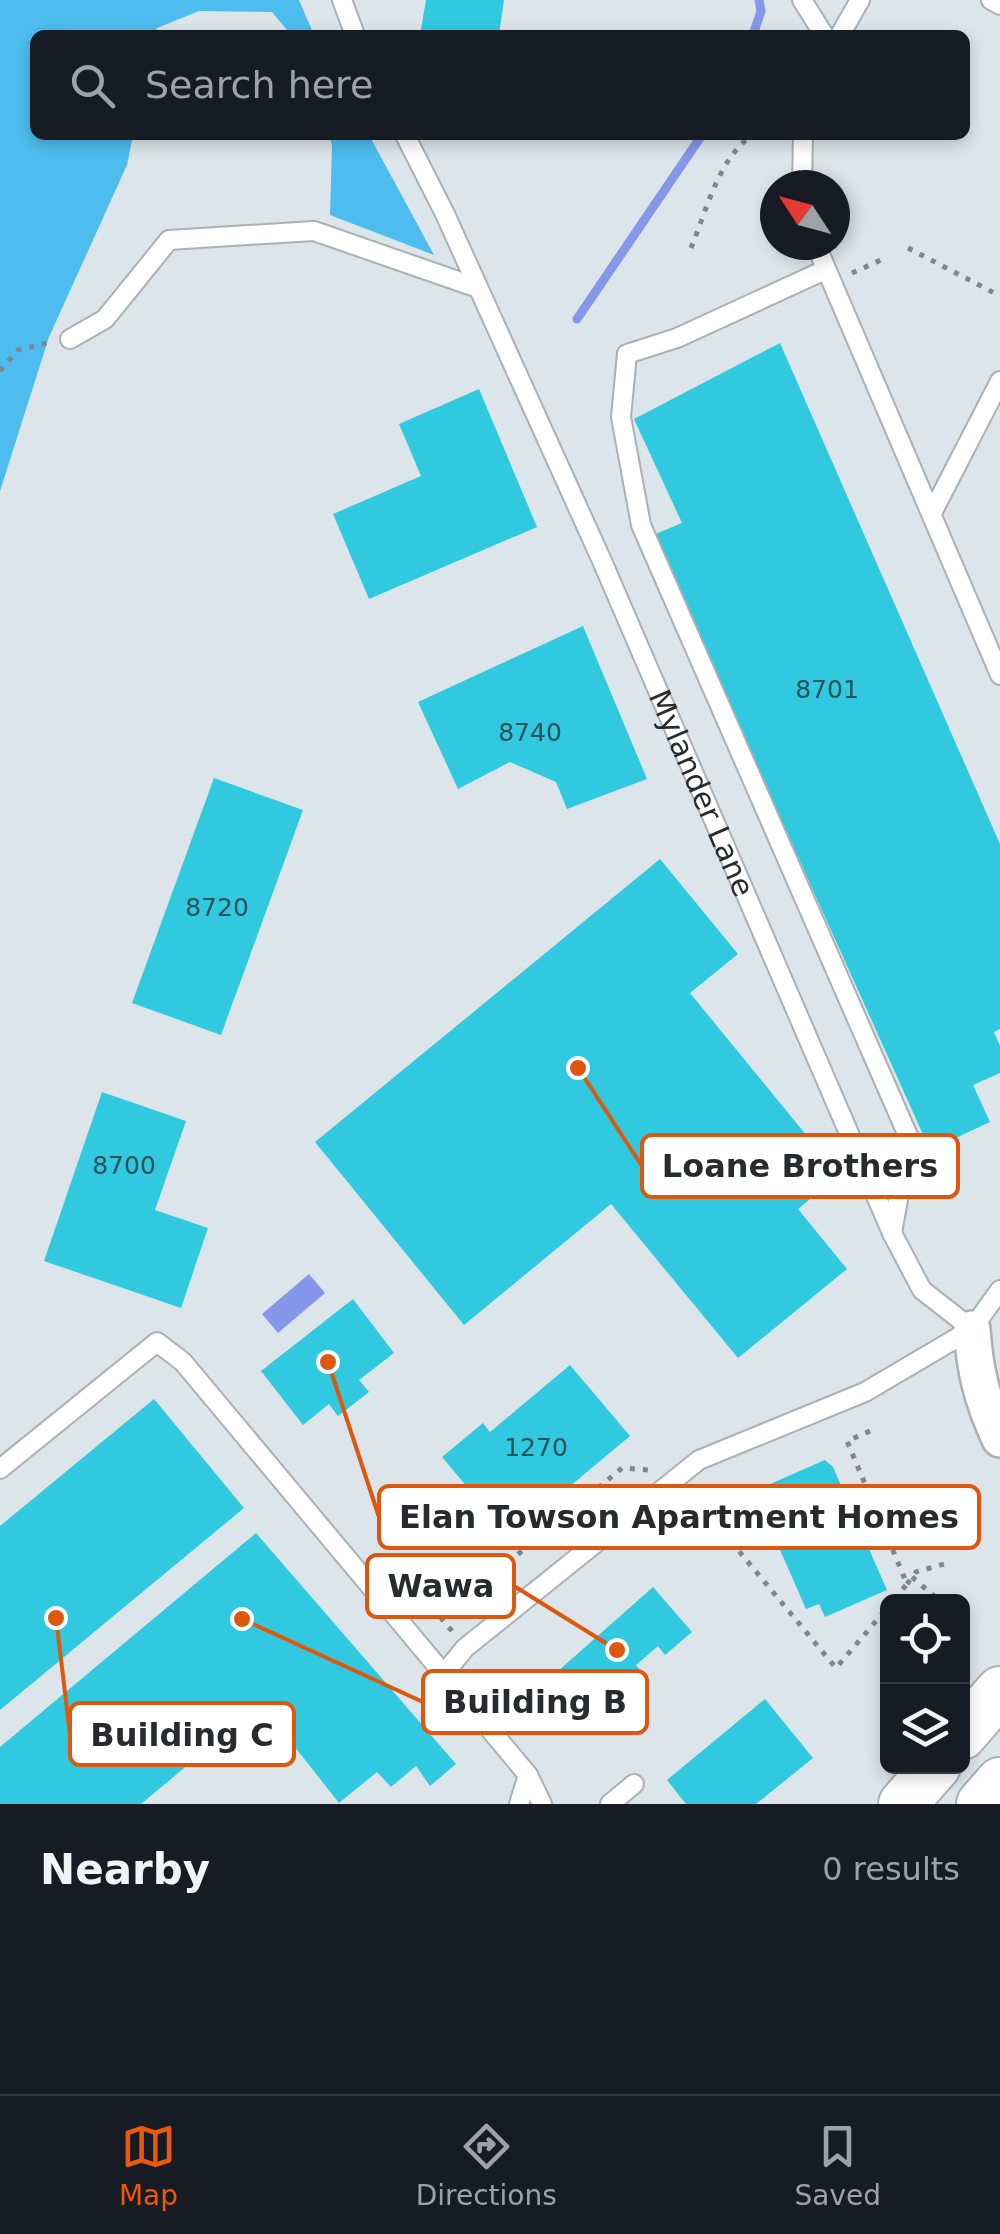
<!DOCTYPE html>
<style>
body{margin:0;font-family:"DejaVu Sans",sans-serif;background:#242831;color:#f1f3f6}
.controls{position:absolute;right:30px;bottom:30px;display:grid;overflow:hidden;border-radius:15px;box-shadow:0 5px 15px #0003}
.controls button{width:90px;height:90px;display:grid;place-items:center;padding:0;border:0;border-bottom:2px solid #363941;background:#171b24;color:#f1f3f6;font:50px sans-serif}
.compass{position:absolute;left:760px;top:170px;width:90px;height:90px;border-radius:50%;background:#171b24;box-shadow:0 5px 15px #0003;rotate:306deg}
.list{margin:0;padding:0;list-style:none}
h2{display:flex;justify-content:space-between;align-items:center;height:130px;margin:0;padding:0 40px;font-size:42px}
h2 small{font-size:32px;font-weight:400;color:#9ea1a6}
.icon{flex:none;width:55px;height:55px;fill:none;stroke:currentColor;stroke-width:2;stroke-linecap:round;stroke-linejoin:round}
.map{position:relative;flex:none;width:1000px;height:1804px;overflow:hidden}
.search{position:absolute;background:#171b24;box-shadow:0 5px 15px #0003;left:30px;right:30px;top:30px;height:110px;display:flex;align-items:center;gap:25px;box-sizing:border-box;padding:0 35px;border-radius:15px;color:#9ea1a6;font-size:38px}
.sheet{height:290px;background:#171b24}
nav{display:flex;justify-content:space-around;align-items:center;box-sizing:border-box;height:140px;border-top:2px solid #363941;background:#171b24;font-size:28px;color:#9ea1a6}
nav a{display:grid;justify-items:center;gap:5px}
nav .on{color:#ea580c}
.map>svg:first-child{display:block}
</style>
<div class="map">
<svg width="1000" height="1804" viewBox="0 0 1000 1804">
<rect width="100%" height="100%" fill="#dce5e9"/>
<g fill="#4dbdef">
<path d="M0,0H299L314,35H291L272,12L199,11L157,28L155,35H35V135H133L127,165L49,337L0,491Z"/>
<path d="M329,135H369L434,255L330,215L332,146Z"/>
</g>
<path fill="#8497e9" d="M309,1274L325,1293L278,1333L262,1314Z"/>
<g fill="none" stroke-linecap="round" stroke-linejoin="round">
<g stroke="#8497e9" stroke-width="9">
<path d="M753,35L761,11L759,0"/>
<path d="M577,319L702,135"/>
</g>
</g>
<g fill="#31c9df">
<path d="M426,0H504L499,35H420Z"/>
<path d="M780,343L1000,844V1029L994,1032L1000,1046V1073L973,1085L990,1122L930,1150L653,535L682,523L634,419Z"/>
<path d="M479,389L537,527L369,599L333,514L421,476L399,424Z"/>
<path d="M583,626L647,779L567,809L556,782L510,762L458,789L418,702Z"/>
<path d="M214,778L303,810L221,1035L132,1003Z"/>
<path d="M660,859L738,954L690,993L839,1175L798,1209L847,1269L738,1358L611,1204L464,1325L315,1142Z"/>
<path d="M102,1092L186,1121L155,1210L208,1228L181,1308L44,1261Z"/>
<path d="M353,1299L394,1353L359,1380L369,1392L338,1416L329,1404L303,1425L261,1371Z"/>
<path d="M570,1365L630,1436L509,1537L442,1457L483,1423L490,1432Z"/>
<path d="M154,1399L244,1508L0,1710V1526Z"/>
<path d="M825,1460L833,1467L887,1590L825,1617L819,1604L806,1609L754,1491Z"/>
<path d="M256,1533L456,1764L430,1786L416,1766L391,1787L377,1772L339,1803L261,1704L141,1804H0V1747Z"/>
<path d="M653,1587L692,1632L665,1655L658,1646L636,1665L648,1679L618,1706L612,1699L594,1715L557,1672Z"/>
<path d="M765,1699L813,1758L756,1804H686L667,1780Z"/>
</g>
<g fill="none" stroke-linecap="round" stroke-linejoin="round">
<defs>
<g id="service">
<path d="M342,0L355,35"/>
<path d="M802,0L824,35"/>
<path d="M991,0L1000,5"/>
<path d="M840,35L860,0"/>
<path id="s1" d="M405,135L445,214L602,561L892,1233L922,1290L972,1329"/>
<path d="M802,185L803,135"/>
<path d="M816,245L1000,675"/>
<path d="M825,270L677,338L627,354L621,417L641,525L909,1138L892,1233"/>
<path d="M70,339L105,319L169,240L314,231L478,288"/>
<path d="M932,513L1000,381"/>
<path d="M0,1469L157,1342L183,1362L528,1775L542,1804"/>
<path d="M444,1674L465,1648L699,1460L865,1392L972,1329L1000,1290"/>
<path d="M519,1804L528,1775"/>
<path d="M610,1804L634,1784"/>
</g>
<path id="minor" d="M972,1329C975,1372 982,1400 1000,1439"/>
<g id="secondary">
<path d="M962,1735L1000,1691"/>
<path d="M903,1804L936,1766"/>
<path d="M981,1804L1000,1782"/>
</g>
</defs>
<use href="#service" stroke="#a9b1b5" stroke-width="22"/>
<use href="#minor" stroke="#a9b1b5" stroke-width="40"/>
<use href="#secondary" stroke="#a9b1b5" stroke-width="52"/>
<g stroke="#808689" stroke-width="5" stroke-dasharray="5 8" stroke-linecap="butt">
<path d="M691,248C707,209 718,160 752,135"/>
<path d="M908,248L1000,296"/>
<path d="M852,273L881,260"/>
<path d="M0,371L18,350L47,343"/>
<path d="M870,1431L847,1441L907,1584L892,1602"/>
<path d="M685,1534L709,1515L836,1668L888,1607"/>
<path d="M912,1577L941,1602"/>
<path d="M907,1584L916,1572L944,1564"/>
<path d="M452,1631L441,1618L622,1468L649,1470"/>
</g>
<use href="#service" stroke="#fff" stroke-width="18"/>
<use href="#minor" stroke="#fff" stroke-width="35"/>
<use href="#secondary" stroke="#fff" stroke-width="48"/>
</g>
<g text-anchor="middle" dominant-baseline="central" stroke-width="8" stroke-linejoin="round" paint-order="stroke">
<g font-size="25" fill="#2a525a">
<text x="827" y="689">8701</text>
<text x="530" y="732">8740</text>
<text x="217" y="907">8720</text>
<text x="124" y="1165">8700</text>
<text x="536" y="1447">1270</text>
</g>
<g font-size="30" fill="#282b2d" stroke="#fff">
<text stroke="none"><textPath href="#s1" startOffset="722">Mylander Lane</textPath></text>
</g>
</g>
<path fill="none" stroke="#de570e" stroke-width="4" d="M578 1068L642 1166M328 1362L379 1517M617 1650L514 1586M242 1619L423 1702M56 1618L70 1734"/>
<g fill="#de570e" stroke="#fff" stroke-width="4">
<circle cx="578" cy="1068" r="10"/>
<circle cx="328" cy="1362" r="10"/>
<circle cx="617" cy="1650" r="10"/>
<circle cx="242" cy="1619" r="10"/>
<circle cx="56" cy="1618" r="10"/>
</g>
<g fill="#fff" stroke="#de570e" stroke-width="4">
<rect x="642" y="1135" width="316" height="62" rx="10"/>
<rect x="379" y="1486" width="600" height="62" rx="10"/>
<rect x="367" y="1555" width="147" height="62" rx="10"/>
<rect x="423" y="1671" width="224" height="62" rx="10"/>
<rect x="70" y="1703" width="224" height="62" rx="10"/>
</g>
<g font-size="32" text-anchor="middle" font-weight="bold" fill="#282b2d">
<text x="800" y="1177">Loane Brothers</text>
<text x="679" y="1528">Elan Towson Apartment Homes</text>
<text x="441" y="1597">Wawa</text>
<text x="535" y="1713">Building B</text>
<text x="182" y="1746">Building C</text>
</g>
</svg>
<div class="controls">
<button><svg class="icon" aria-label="locate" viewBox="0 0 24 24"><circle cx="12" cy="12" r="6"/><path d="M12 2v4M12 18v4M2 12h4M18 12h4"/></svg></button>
<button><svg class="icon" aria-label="layers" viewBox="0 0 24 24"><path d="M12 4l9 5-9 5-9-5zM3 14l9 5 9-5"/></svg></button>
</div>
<svg class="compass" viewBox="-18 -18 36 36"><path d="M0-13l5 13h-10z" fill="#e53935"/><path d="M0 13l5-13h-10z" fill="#9ea1a6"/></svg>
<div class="search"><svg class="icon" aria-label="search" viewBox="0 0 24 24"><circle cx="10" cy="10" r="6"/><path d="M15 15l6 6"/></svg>Search here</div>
</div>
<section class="sheet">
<h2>Nearby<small>0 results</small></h2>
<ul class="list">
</ul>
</section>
<nav>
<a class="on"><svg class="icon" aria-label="map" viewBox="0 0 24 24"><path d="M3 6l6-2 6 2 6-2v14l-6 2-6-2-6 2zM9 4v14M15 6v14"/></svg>Map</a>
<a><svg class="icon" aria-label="directions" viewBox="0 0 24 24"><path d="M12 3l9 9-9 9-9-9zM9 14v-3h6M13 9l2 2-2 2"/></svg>Directions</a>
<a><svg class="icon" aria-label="saved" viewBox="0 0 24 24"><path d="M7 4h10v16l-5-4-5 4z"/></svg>Saved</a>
</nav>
